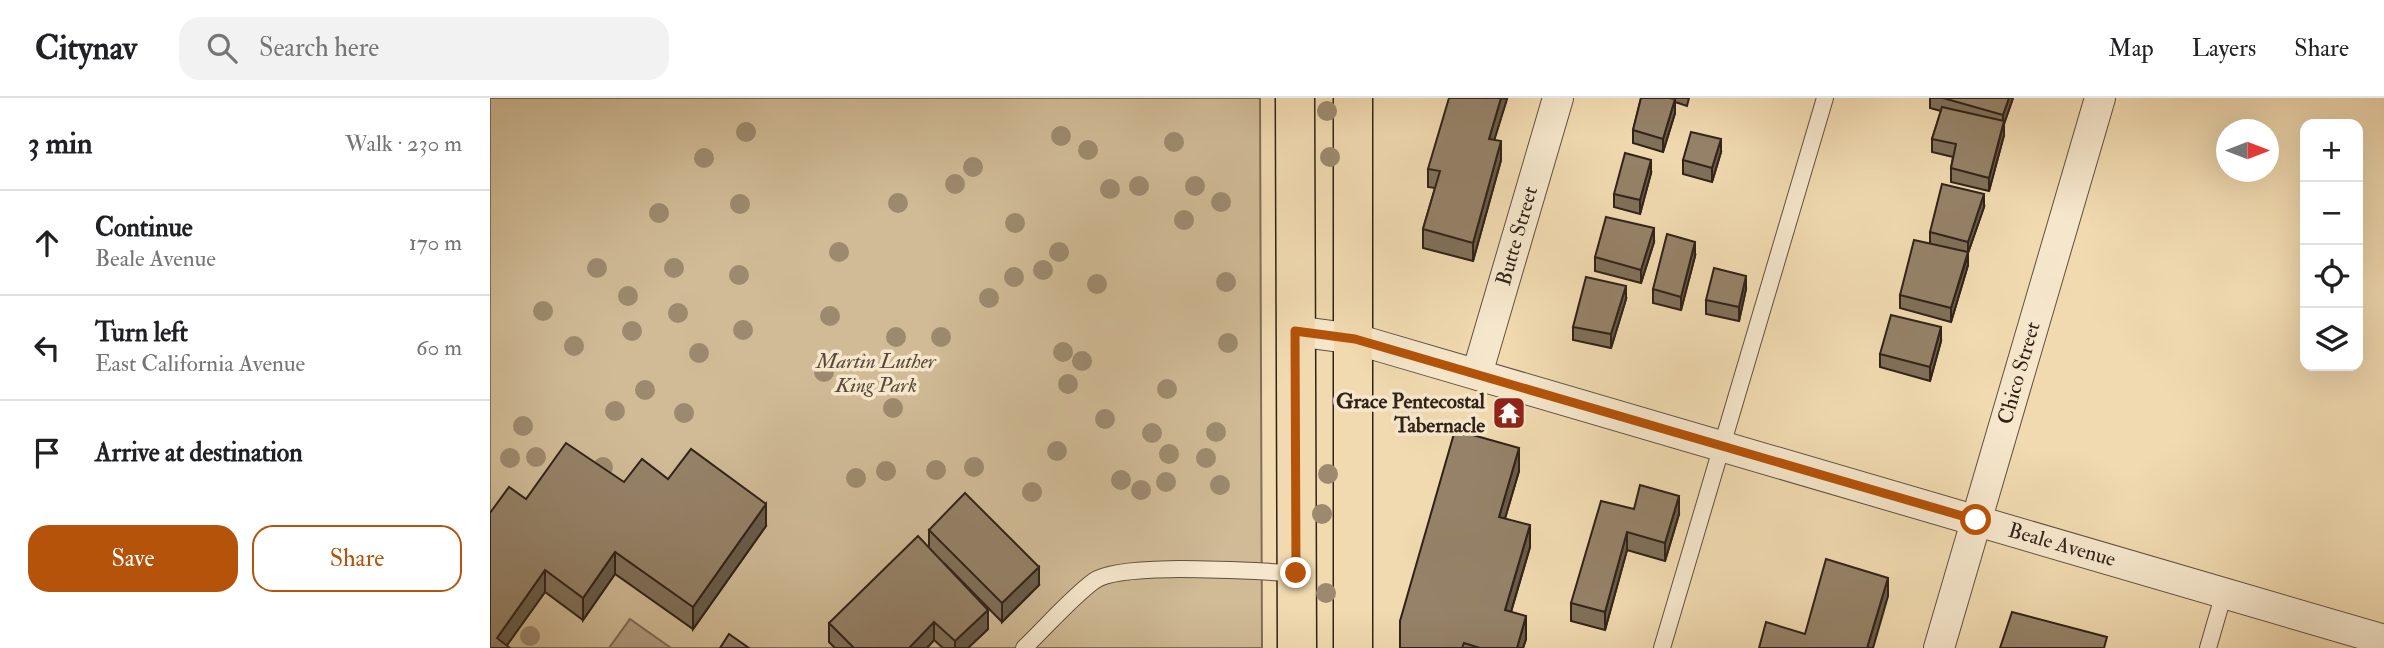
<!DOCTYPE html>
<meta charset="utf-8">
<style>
body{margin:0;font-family:"IM FELL Double Pica",serif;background:#f2f2f2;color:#202124}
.controls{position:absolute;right:21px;top:21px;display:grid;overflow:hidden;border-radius:14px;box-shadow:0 7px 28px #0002}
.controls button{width:63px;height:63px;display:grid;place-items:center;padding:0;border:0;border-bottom:2px solid #e0e0e0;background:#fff;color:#202124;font:35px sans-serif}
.compass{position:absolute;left:1726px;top:21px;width:63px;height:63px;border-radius:50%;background:#fff;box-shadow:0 7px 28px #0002;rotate:90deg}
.stop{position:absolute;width:21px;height:21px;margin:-16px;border:5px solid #b45309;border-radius:50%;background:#fff}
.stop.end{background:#b45309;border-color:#fff;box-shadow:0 2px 7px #0008}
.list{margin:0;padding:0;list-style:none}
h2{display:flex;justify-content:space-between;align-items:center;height:91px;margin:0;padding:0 28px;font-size:30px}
h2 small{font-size:23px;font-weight:400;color:#757577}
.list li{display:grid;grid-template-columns:46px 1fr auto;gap:21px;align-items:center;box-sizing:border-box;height:105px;padding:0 28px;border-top:2px solid #e0e0e0}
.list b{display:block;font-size:26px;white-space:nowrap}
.list p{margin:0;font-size:23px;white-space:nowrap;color:#757577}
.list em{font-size:23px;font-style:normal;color:#757577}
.actions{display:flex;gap:14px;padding:21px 28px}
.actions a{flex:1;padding:16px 0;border:2px solid #b45309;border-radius:21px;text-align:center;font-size:24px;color:#b45309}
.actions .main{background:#b45309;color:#fff}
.icon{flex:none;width:38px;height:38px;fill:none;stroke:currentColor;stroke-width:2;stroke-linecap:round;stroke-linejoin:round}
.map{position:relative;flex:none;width:1894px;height:550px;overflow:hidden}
header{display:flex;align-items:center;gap:42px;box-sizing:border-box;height:98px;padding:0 35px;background:#fff;border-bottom:2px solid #e0e0e0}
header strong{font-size:33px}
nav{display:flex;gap:38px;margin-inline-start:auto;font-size:24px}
.search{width:490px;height:63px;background:#f2f2f2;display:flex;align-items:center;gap:18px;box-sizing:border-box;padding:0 24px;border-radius:21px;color:#757577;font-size:26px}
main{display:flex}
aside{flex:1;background:#fff}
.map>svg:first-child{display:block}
</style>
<header>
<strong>Citynav</strong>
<div class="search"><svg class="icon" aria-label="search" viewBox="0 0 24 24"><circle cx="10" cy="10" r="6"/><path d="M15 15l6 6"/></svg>Search here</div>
<nav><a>Map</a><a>Layers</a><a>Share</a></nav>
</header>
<main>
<aside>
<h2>3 min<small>Walk · 230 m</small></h2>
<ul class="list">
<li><svg class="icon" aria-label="ahead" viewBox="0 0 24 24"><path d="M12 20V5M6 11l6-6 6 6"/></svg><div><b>Continue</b><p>Beale Avenue</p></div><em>170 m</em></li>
<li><svg class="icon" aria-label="left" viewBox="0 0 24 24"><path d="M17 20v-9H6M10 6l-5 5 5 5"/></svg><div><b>Turn left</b><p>East California Avenue</p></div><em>60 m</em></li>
<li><svg class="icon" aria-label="arrive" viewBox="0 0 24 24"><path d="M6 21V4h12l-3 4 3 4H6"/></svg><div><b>Arrive at destination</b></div></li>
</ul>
<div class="actions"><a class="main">Save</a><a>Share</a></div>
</aside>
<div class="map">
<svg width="1894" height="550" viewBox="0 0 1894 550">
<rect width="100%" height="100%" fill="#f1dab0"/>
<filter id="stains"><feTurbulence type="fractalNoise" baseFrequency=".00286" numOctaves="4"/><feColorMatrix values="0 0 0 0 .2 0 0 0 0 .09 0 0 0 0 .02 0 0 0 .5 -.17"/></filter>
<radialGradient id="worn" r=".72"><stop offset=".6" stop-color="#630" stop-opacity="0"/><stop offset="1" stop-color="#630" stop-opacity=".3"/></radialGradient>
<path fill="#d0bb96" stroke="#806e58" stroke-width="2" d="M0,0H770L772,550H0Z"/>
<path fill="#b09b7d" stroke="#7d6b55" stroke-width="2" d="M140,521L181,550H119Z"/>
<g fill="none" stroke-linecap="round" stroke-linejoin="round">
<defs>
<g id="lane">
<path d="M534,550C556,529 581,500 604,483C631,463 767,474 806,475"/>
<path d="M1172,550L1335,0"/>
<path d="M1718,550L1734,495"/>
</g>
<g id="street">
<path d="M805,233L865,241L1894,542"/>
<path d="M987,276L1068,0"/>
<path d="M1449,550L1610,0"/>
</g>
<g id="primary">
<path d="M805,0L807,550"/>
<path d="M863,0V550"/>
</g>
</defs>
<use href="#lane" stroke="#61503f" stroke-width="18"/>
<use href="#street" stroke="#61503f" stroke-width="32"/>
<use href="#primary" stroke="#312219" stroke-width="41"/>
<use href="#lane" stroke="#f6e7cc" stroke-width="16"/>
<use href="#street" stroke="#f6e7cc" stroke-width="30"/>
<use href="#primary" stroke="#f1dab0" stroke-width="38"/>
</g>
<g fill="#9d8a6e">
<circle cx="837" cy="13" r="10"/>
<circle cx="256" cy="34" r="10"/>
<circle cx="571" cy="38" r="10"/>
<circle cx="684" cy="44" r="10"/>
<circle cx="598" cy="52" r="10"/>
<circle cx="840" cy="59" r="10"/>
<circle cx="214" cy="60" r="10"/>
<circle cx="483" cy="69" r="10"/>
<circle cx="465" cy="86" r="10"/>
<circle cx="649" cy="88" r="10"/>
<circle cx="705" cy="88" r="10"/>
<circle cx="620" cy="91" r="10"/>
<circle cx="731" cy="104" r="10"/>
<circle cx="408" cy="105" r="10"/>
<circle cx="250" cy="106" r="10"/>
<circle cx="169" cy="115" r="10"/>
<circle cx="694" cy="122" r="10"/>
<circle cx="525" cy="125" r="10"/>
<circle cx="349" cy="154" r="10"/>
<circle cx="569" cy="154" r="10"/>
<circle cx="107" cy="170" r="10"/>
<circle cx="184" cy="170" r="10"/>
<circle cx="553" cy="172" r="10"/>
<circle cx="249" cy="177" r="10"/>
<circle cx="524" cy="179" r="10"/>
<circle cx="736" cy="184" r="10"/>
<circle cx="607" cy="186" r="10"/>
<circle cx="138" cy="198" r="10"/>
<circle cx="499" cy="200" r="10"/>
<circle cx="53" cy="213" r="10"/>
<circle cx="188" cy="215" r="10"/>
<circle cx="340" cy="218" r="10"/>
<circle cx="253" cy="232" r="10"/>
<circle cx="142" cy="233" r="10"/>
<circle cx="406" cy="239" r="10"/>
<circle cx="451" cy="239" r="10"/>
<circle cx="738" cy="245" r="10"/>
<circle cx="84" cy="248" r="10"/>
<circle cx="573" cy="254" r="10"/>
<circle cx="209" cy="255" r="10"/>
<circle cx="592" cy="263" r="10"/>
<circle cx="334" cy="274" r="10"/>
<circle cx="578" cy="286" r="10"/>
<circle cx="677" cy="291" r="10"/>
<circle cx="155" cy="292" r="10"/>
<circle cx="403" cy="310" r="10"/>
<circle cx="125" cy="313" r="10"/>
<circle cx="194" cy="315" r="10"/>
<circle cx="615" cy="321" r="10"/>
<circle cx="33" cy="328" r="10"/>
<circle cx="726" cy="334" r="10"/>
<circle cx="662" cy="335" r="10"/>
<circle cx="567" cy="353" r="10"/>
<circle cx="679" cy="356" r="10"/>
<circle cx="46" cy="359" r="10"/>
<circle cx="20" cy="360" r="10"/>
<circle cx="716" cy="360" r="10"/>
<circle cx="113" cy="369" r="10"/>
<circle cx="484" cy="369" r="10"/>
<circle cx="446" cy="372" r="10"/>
<circle cx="396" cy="373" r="10"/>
<circle cx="838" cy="376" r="10"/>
<circle cx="366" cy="380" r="10"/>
<circle cx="631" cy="382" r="10"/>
<circle cx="676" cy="384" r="10"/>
<circle cx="730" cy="387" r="10"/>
<circle cx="651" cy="392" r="10"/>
<circle cx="542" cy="394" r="10"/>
<circle cx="832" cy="416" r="10"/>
<circle cx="836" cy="495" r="10"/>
<circle cx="40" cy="538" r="10"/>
</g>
<g fill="#807059" stroke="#312219" stroke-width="2">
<path d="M1017,0L1004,42L1011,62L983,163L933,150V131L945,90L938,89V71Z"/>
<path d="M1151,0H1199L1197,8L1185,4V15L1173,54L1143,45V32Z"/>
<path d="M1440,0H1523L1514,26V37L1499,93L1461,84V70L1463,59L1442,54V41L1451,13L1440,10Z"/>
<path d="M1231,54L1222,84L1193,76V62Z"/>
<path d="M1161,75L1150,116L1124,109V96Z"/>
<path d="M1494,109L1478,155V167L1461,224L1410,210V197L1440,146V134Z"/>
<path d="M1164,144L1151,185L1105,173V159Z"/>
<path d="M1205,158L1191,212L1163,205V191Z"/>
<path d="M1256,191L1249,223L1216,216V202Z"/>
<path d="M1136,201L1121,250L1083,242V229Z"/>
<path d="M1451,243L1440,283L1390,269V256Z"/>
<path d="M1029,373L1015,420L1040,449L1021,514L1036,541L1033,550H910Z"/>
<path d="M134,384L276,428L203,531L125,476L93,522L55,494L17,547L0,550L36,401Z"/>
<path d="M1144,411L1189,416L1175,463L1137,452L1115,532L1081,523V505Z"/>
<path d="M439,432L549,487L512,524L454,465L498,531L478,550H453L444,542L437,550H345L339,544V525L439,449Z"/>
</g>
<g fill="#685b49" stroke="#312219" stroke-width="2">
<path d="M1011,0L1017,1L999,59V41Z"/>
<path d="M1519,0H1523L1514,26V37L1499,93V80L1513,28V17Z"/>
<path d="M1185,1V15L1173,54V41Z"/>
<path d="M1231,41V54L1222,84V70Z"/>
<path d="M1011,43V62L983,163V145Z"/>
<path d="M1161,62V75L1150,116V102Z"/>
<path d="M1494,96V109L1478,155V167L1461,224V210L1478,157V144Z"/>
<path d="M1164,130V144L1151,185V172Z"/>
<path d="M1205,144V158L1191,212V199Z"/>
<path d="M1256,178V191L1249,223V209Z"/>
<path d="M1136,188V201L1121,250V236Z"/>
<path d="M1451,229V243L1440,283V269Z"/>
<path d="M1029,350V373L1009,441V419Z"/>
<path d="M1189,398V416L1175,463V445Z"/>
<path d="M276,406V428L203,531V509Z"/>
<path d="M1040,427V449L1015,534V512Z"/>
<path d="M1137,434V452L1115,532V514Z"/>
<path d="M125,454V476L93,522V500Z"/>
<path d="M549,469V487L512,524V505Z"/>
<path d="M55,472V494L15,550L7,540Z"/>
<path d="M1398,480V498L1383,550H1377Z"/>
<path d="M498,512V531L478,550H465V543Z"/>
<path d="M1036,518V541L1033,550H1027Z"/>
<path d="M444,524V542L437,550H419Z"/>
</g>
<g fill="#958268" stroke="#312219" stroke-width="2">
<path d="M959,0H1011L999,41L1011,43L983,145L933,131L950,73L938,71Z"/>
<path d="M1151,0H1179L1185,1L1173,41L1143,32Z"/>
<path d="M1453,0H1519L1513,17Z"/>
<path d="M1452,9L1514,23L1499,80L1461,70L1466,46L1442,41Z"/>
<path d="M1201,34L1231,41L1222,70L1193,62Z"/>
<path d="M1135,55L1161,62L1150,102L1124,96Z"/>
<path d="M1452,86L1494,96L1478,144L1440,134Z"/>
<path d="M1116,119L1164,130L1151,172L1105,159Z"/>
<path d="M1177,136L1205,144L1191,199L1163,191Z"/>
<path d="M1424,142L1478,154L1461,210L1410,197Z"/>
<path d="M1224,170L1256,178L1249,209L1216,202Z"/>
<path d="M1096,179L1136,188L1121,236L1083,229Z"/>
<path d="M1401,217L1451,229L1440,269L1390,256Z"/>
<path d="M965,332L1029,350L1009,419L1040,427L1015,512L1036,518L1027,550H990L974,545L972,550H910V523Z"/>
<path d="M76,345L134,384L152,361L178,381L201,351L276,406L203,509L125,454L93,500L55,472L7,540L20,550H0V415L19,389L36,401Z"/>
<path d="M1150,387L1189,398L1175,445L1137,434L1115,514L1081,505L1111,403L1144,411Z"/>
<path d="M475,395L549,469L512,505L439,432Z"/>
<path d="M428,438L498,512L465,543L444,524L419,550H364L339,525Z"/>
<path d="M1336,461L1398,480L1377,550H1269L1276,524L1315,536Z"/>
<path d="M1522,514L1617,539L1614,550H1510Z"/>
<path d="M239,536L259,550H230Z"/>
</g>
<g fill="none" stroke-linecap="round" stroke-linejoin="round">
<path stroke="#b45309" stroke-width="9" d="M806,475L805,233L865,241L1486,422"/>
</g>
<defs>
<symbol id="temple-square" viewBox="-11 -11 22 22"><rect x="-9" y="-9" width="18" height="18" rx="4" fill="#8f2418" stroke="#f6e7cc"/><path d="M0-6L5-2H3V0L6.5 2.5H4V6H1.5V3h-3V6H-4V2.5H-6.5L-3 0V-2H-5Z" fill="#fff"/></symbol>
</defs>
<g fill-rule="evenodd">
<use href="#temple-square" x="1000" y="296" width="38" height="38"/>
</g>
<g text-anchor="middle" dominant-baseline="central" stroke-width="7" stroke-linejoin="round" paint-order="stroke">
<g font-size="21" fill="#312219" stroke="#f6e7cc">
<text transform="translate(1027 138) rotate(-74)">Butte Street</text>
<text transform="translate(1529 275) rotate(-74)">Chico Street</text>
<text transform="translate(1572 447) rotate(16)">Beale Avenue</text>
</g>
<g font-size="21" font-style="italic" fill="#594838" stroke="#f6e7cc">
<text x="386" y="263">Martin Luther<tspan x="386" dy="24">King Park</tspan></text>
</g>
<g font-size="21" font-weight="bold" fill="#312219" stroke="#f6e7cc" text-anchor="end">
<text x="995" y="303">Grace Pentecostal<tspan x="995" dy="24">Tabernacle</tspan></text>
</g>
</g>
<rect width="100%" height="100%" filter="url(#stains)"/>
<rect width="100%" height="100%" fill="url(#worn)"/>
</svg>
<div class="controls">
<button>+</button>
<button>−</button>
<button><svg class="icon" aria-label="locate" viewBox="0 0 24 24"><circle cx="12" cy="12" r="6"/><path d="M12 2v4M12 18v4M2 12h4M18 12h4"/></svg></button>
<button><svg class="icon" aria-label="layers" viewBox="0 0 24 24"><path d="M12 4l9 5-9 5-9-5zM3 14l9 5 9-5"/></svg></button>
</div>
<svg class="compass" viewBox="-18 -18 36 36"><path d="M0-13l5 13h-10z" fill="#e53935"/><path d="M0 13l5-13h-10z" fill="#757577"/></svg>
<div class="stop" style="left:1486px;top:422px"></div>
<div class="stop end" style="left:806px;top:475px"></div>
</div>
</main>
